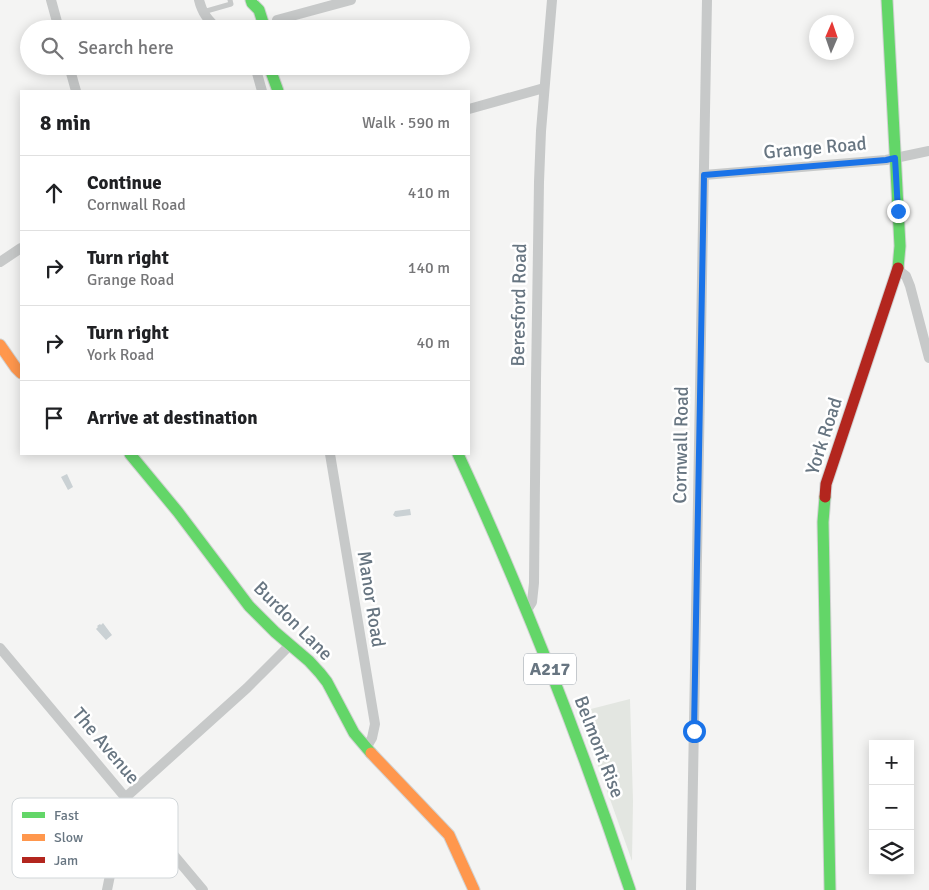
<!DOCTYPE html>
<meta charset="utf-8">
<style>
body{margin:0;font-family:Signika,sans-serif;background:#f6f6f6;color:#202124}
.controls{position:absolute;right:15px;bottom:15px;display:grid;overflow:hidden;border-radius:0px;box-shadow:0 2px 12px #0003}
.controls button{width:45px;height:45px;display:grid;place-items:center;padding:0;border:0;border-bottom:1px solid #e0e0e0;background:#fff;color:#202124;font:25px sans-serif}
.compass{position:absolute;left:809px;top:15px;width:45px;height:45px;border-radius:50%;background:#fff;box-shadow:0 2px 12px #0003;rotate:2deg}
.stop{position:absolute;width:15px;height:15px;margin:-11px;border:4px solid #1a73e8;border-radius:50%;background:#fff}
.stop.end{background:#1a73e8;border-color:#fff;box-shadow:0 1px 5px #0008}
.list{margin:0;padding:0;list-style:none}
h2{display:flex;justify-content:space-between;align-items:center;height:65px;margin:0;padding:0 20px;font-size:21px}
h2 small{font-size:16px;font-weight:400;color:#757577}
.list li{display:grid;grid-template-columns:32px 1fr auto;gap:15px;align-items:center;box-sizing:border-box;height:75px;padding:0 20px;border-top:1px solid #e0e0e0}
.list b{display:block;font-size:19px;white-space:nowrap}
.list p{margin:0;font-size:16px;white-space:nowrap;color:#757577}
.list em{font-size:16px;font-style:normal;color:#757577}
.icon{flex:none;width:28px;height:28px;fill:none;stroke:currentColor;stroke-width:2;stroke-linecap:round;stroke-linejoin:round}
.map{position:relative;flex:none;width:929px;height:890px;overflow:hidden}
.search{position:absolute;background:#fff;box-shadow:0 2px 12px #0003;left:20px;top:20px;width:450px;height:55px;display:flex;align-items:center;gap:12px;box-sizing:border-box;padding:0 18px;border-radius:28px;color:#757577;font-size:19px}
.panel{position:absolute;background:#fff;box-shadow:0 2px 12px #0003;left:20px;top:90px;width:450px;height:365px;border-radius:0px}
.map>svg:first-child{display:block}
</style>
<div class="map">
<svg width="929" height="890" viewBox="0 0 929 890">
<rect width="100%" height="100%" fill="#f4f4f3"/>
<path fill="#e3e6e1" d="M630,699L633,801L632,861L579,712Z"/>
<g fill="#cad1d4">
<path d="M67,474L73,487L68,490L61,477Z"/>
<path d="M410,509L411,515L396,517L393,515L395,511Z"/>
<path d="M103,623L112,635L106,640L96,629L98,627L97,626L100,624L101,625Z"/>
</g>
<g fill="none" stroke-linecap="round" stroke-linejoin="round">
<defs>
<g id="fast">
<path d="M251,0L252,3L259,10L265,29"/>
<path d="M887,0L900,246L898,268"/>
<path d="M269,66L278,91"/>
<path d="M130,454L178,512L249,606L275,632L309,661L320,673L327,682L354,733L371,753"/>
<path d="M458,454C524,597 580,740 630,890"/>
<path d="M825,497L823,522L830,890"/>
</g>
<g id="slow">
<path d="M0,345L16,368L21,373"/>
<path d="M371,753L449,835L474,890"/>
</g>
<path id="jam" d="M825,497L826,484L898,268"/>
</defs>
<use href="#fast" stroke="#d1d2d2" stroke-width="13"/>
<use href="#slow" stroke="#d1d2d2" stroke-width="13"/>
<use href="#jam" stroke="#d1d2d2" stroke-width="13"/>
<path stroke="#c7c9c9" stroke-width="5" d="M203,12L231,4L230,0"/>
<g stroke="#c7c9c9" stroke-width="10">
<path d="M51,0L59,29"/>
<path d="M199,0C202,13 208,20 218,29"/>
<path d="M277,20L351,0"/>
<path d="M69,66L76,91"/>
<path d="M255,66L262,91"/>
<path d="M469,109L544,88"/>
<path d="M704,175L886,160L929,151"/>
<path d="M0,262L21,248"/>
<path d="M898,270L906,276L910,286L929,358"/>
<path d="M330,454L375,724L372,738L366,748"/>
<path d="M527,610L532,602L534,583L536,380L539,182L541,131L552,0"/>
<path d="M0,648L203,890"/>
<path d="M107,890L126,797L247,688L290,645"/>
<path d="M691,890L707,0"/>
</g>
<use href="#fast" stroke="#63d668" stroke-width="11"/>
<use href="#slow" stroke="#ff974d" stroke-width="11"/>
<use href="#jam" stroke="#b3261e" stroke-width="11"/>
</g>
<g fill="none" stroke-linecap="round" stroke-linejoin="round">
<path stroke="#1a73e8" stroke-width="6" d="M694,731L704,175L886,160L895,158L898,211"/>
</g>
<g text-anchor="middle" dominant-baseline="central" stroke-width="5" stroke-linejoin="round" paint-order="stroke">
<rect fill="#fff" stroke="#959ea7" stroke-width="1" x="524" y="653.5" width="52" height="31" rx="4"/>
<g font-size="18" font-weight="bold" fill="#677581">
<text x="550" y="669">A217</text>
</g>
<g font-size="19" fill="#677581" stroke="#fff">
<text transform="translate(815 148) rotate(-5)">Grange Road</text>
<text transform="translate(519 305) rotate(-89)">Beresford Road</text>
<text transform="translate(824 436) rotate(-72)">York Road</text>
<text transform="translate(681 445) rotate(-89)">Cornwall Road</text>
<text transform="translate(371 599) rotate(81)">Manor Road</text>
<text transform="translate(293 621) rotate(45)">Burdon Lane</text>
<text transform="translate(106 746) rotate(50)">The Avenue</text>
<text transform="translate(599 747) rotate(69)">Belmont Rise</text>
</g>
</g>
<rect x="12" y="798" width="166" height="80" rx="8" fill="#fff" stroke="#d1d6d9" stroke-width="1"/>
<rect x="22" y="812" width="23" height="6" fill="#63d668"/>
<rect x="22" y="834" width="23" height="7" fill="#ff974d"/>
<rect x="22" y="857" width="23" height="6" fill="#b3261e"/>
<g font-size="14" fill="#677581">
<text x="54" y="820">Fast</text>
<text x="54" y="842">Slow</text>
<text x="54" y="865">Jam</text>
</g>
</svg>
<div class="controls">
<button>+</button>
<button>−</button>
<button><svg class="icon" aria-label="layers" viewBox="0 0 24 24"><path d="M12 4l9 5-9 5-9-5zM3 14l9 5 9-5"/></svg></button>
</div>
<svg class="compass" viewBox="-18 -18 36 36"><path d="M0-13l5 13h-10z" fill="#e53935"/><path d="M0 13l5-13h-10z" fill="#757577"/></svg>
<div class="stop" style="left:694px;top:731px"></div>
<div class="stop end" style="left:898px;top:211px"></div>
<div class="search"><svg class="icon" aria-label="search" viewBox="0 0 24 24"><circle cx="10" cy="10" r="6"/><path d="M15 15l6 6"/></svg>Search here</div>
<section class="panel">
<h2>8 min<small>Walk · 590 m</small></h2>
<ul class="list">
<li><svg class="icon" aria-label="ahead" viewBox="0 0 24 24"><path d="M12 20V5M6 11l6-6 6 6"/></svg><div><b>Continue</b><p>Cornwall Road</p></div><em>410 m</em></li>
<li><svg class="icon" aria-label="right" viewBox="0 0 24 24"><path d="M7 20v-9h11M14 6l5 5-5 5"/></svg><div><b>Turn right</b><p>Grange Road</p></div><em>140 m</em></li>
<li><svg class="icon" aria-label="right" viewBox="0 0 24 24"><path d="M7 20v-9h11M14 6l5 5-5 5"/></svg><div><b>Turn right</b><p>York Road</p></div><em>40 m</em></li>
<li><svg class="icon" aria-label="arrive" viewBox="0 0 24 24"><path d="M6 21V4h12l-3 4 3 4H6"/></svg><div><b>Arrive at destination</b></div></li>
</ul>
</section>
</div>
